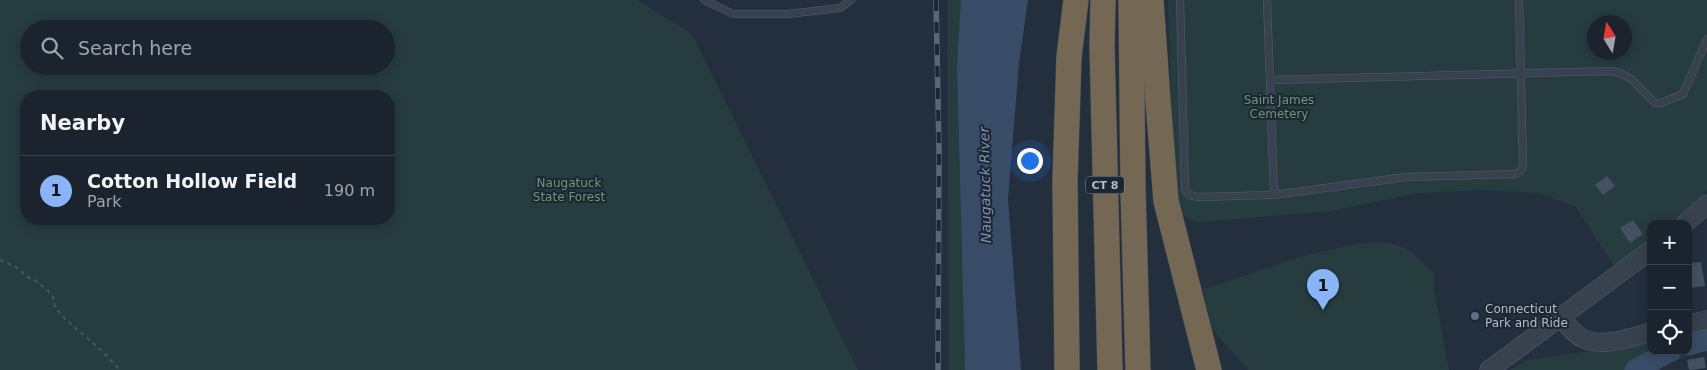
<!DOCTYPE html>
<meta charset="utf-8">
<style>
body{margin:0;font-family:"DejaVu Sans",sans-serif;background:#282f3a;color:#f1f3f6}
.controls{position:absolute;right:15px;bottom:15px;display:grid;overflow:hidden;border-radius:10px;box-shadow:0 2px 12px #0003}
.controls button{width:45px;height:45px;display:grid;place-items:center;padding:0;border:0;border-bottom:1px solid #39404a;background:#1b232e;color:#f1f3f6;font:25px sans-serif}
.compass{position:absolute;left:1587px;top:15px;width:45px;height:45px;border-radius:50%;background:#1b232e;box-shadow:0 2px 12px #0003;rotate:349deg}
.you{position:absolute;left:1029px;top:160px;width:18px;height:18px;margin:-12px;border:4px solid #fff;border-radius:50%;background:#1a73e8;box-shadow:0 0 0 8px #1a73e833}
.badge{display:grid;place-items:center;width:32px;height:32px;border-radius:50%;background:#8ab4f8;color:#111;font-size:16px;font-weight:700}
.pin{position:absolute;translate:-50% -41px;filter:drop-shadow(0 1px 2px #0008)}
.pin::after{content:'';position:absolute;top:26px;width:18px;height:15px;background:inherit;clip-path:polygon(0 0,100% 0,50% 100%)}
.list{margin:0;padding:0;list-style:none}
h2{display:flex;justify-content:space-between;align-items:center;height:65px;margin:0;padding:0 20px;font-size:21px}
h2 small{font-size:16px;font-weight:400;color:#a0a4aa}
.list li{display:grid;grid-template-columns:32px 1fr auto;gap:15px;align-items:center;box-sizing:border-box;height:70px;padding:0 20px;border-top:1px solid #39404a}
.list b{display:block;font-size:19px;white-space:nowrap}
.list p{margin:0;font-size:16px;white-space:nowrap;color:#a0a4aa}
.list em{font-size:16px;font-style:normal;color:#a0a4aa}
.icon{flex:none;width:28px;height:28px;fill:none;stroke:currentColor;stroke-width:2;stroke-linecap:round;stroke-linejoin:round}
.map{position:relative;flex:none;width:1707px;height:370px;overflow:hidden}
.search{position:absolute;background:#1b232e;box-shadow:0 2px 12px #0003;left:20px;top:20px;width:375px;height:55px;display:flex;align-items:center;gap:12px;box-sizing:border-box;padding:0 18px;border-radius:28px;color:#a0a4aa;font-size:19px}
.panel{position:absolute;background:#1b232e;box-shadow:0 2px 12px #0003;left:20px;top:90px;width:375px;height:135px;border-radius:20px}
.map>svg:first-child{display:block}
</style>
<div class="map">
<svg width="1707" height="370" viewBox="0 0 1707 370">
<rect width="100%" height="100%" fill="#242f3e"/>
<g fill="#263c3f" fill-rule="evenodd">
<path d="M0,0H637L692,34L858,370H0ZM29,29H386V66H29ZM26,96H389V219H26Z"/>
<path d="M947,0H962L957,67L965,370H949Z"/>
<path d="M1168,0H1707V190L1683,217L1674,224H1651V242L1616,269L1576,207L1538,193L1483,190L1419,193L1331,211L1198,222L1181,215L1174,180ZM1594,22H1624V52H1594Z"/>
<path d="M1381,242C1407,244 1417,257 1435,274L1434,290L1449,370H1248L1212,329L1203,289L1310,254L1358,244Z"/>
<path d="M1707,328V351L1663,365L1655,370H1510L1527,360L1633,345L1651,341V351H1688V332Z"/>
</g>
<path fill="#394c67" d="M961,0H1028L1019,63L1008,199L1021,370H965L957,67Z"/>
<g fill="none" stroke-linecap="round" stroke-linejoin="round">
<g stroke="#394c67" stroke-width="21">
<path d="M1688,345L1707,340"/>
<path d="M1635,370L1671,351"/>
</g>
</g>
<g fill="#455162">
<path d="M1607,176L1615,186L1603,195L1595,185Z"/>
<path d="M1633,220L1643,234L1630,243L1620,228Z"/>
<path d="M1701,262L1705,286L1689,288L1688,269L1692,268L1691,263Z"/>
<path d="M1704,357L1706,368L1689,370L1687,360Z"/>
</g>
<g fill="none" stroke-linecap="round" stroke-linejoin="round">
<defs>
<g id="service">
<path d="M704,0L733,14H787L840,8L851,0"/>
<path d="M1180,0L1185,189L1189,195L1198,197L1274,195L1406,177L1516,174L1522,169L1523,164L1519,0"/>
<path d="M1267,0L1274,195"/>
<path d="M1271,80L1612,71L1620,73L1631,79L1655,103H1661L1683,94L1707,39"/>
</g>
<g id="tertiary">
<path d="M1685,224L1707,204"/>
<path d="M1560,317C1567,324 1574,335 1584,339C1603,348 1631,337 1651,332"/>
<path d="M1688,324L1707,320"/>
<path d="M1489,370L1651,250"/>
</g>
<g id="motorway">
<path d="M1103,0L1102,46L1110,370"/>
<path d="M1131,0L1133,189L1138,370"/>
<path d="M1151,0L1158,101L1166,201L1209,370"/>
<path d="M1067,370L1065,180L1069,57L1076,0"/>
</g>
</defs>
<use href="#service" stroke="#565f6c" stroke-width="8"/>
<use href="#tertiary" stroke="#565f6c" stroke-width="19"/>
<use href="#motorway" stroke="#434c59" stroke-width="26"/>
<path stroke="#44595c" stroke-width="2" stroke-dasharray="4 4" stroke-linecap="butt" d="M0,260L16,267L26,276L36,281L48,291L53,297L55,307L65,319L101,350L120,370"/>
<use href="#service" stroke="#38414e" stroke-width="7"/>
<use href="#tertiary" stroke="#38414e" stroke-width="18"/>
<use href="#motorway" stroke="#746855" stroke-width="25"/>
<defs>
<path id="rail" d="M936,0L939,151L938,370"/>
</defs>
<use href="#rail" stroke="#5a6575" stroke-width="5.5"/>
<use href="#rail" stroke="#1d2633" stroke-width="4" stroke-dasharray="11" stroke-linecap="butt"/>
</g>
<circle fill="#5c6f8a" stroke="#1d2633" stroke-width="2" cx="1475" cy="316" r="5"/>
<g text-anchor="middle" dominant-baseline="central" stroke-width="4" stroke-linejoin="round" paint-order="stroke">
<rect fill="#1d2633" stroke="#878f9c" stroke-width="1" x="1086" y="176.5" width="38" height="17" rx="4"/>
<g font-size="11" font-weight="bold" fill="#b4bcc9">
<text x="1105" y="185">CT 8</text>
</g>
<g font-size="12" fill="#6b9a76" stroke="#1d2633">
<text x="1279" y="100">Saint James<tspan x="1279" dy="14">Cemetery</tspan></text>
<text x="569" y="183">Naugatuck<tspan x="569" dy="14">State Forest</tspan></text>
</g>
<g font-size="12" fill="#b4bcc9" stroke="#1d2633" text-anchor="start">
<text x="1485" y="309">Connecticut<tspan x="1485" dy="14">Park and Ride</tspan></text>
</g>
<g font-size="14" font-style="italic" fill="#7c92b1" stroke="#1d2633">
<text transform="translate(985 185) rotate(-91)">Naugatuck River</text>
</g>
</g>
</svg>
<div class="controls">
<button>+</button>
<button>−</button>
<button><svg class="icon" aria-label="locate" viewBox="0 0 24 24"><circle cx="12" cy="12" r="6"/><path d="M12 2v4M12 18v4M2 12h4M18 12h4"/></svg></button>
</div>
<svg class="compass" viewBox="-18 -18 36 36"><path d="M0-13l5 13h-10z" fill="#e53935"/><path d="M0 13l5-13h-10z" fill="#a0a4aa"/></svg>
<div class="you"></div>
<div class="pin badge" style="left:1323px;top:310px">1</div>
<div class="search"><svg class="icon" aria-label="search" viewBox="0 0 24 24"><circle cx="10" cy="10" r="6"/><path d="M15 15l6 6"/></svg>Search here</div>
<section class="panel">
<h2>Nearby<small></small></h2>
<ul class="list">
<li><span class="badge">1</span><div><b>Cotton Hollow Field</b><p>Park</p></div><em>190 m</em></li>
</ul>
</section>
</div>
